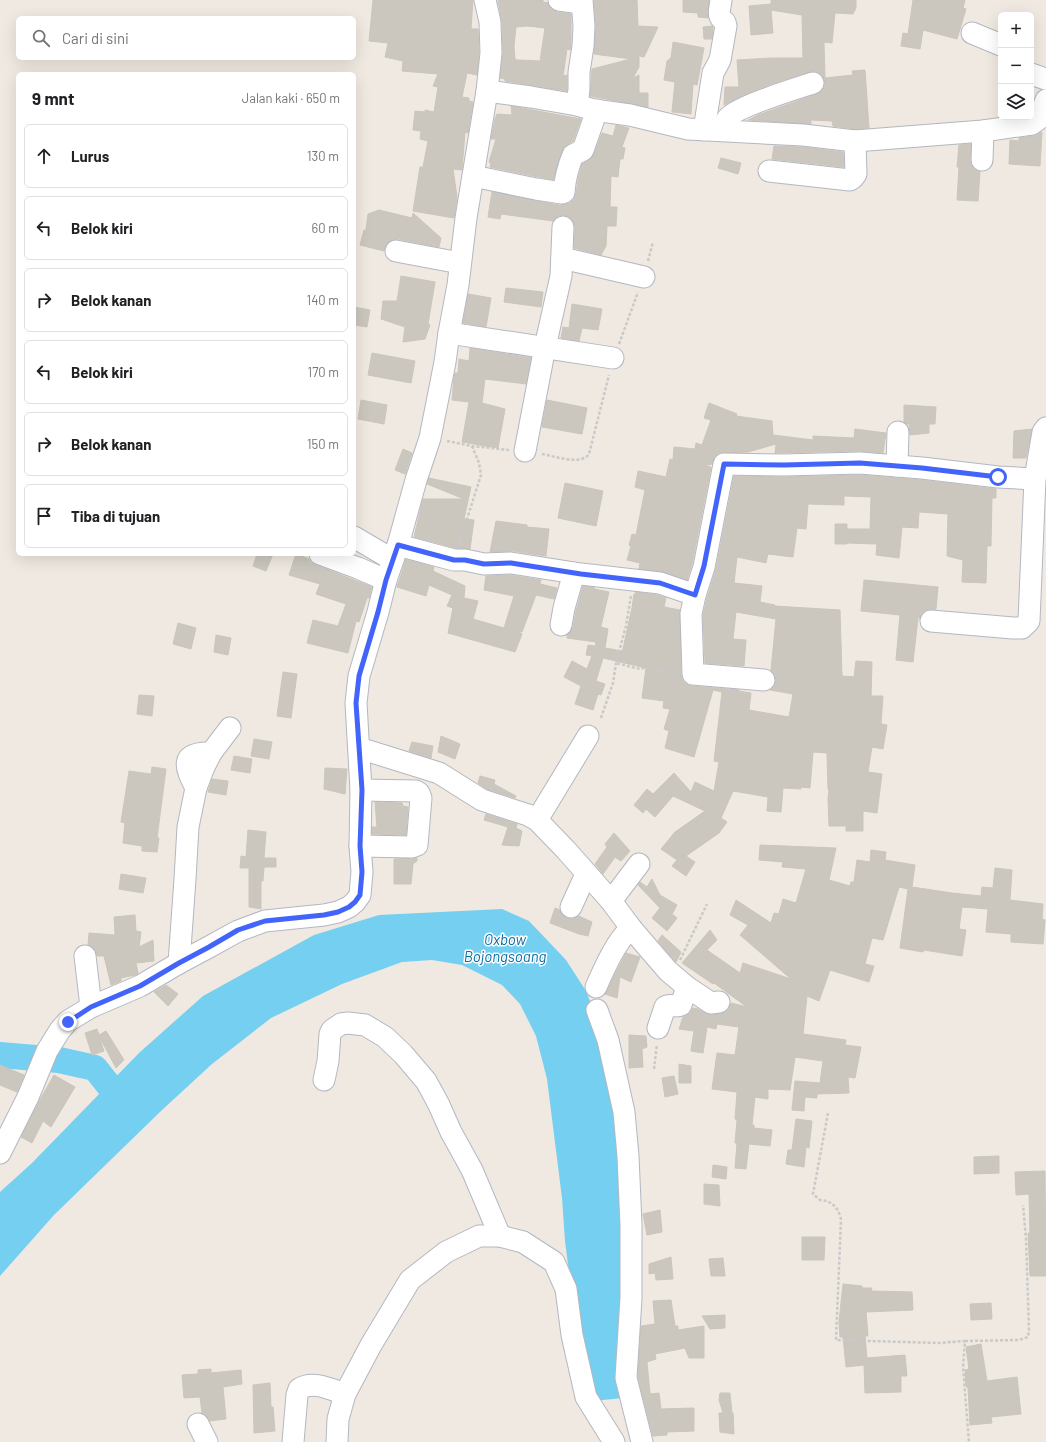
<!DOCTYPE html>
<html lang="id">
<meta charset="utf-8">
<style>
body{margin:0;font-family:Barlow,sans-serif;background:#f6f6f6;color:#202124}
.controls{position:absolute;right:12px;top:12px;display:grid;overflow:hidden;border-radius:6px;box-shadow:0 4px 16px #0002}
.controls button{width:36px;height:36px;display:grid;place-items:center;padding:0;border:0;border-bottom:1px solid #e0e0e0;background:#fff;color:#202124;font:20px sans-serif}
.stop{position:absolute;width:12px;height:12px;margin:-9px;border:3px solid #4264fb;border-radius:50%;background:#fff}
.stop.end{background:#4264fb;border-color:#fff;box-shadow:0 1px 4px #0008}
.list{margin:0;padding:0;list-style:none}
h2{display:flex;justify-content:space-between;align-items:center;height:52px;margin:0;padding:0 16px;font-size:17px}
h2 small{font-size:13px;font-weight:400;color:#757577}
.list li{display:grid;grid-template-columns:26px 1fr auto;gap:12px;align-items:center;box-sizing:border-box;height:64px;margin:0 8px 8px;padding:0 8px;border:1px solid #e0e0e0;border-radius:6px}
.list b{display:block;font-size:15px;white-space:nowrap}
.list em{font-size:13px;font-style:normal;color:#757577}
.icon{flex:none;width:22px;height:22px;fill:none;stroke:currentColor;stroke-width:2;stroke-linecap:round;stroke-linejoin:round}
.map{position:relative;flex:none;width:1046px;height:1442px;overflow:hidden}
.search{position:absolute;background:#fff;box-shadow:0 4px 16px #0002;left:16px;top:16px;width:340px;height:44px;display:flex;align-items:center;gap:10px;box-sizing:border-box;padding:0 14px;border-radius:6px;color:#757577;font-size:15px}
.panel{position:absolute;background:#fff;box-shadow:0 4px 16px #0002;left:16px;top:72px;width:340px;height:484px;border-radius:6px}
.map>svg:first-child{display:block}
</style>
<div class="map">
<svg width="1046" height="1442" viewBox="0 0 1046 1442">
<rect width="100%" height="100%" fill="#efe9e1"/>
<path fill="#75cff0" d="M502,909L529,921L566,960L586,991L599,1025L620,1114L623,1398L593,1401L575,1318L565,1241L562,1198L547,1079L536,1036L520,1004L502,985L462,965L432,960L402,962L342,984L271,1018L212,1064L161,1111L54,1215L0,1276V1192L32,1163L139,1053L203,996L314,935L379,915Z"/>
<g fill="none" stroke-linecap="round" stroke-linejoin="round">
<path stroke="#75cff0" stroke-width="26" d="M0,1055L59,1060L95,1068L125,1106"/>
</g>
<g fill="#cbc7bf" stroke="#cbc5ba" fill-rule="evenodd">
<path d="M373,0H473L471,29H478L479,53L477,75L467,73L462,97L469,98V101L473,102L468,133L465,132L462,170L453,169L457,197L454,218L413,211L420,167H423L428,141L420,139L421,131L413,130L415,111L425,112V110L434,112L438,87L433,86L438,74L402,71L403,61L385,57L388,43L369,41Z"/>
<path d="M498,0H543V2L548,3L552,10L557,12L571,14V45L570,50L567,49L563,76L567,75V91L505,81V79L500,78L503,53L502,22ZM527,26L545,28L540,61L517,60L515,59L514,46L516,27Z"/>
<path d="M594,0H637L638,26L658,27L644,57L639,56V67L633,78L639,75V93H648V107L590,96L592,69L631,59L594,54L596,27Z"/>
<path d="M683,0H709L708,18L698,17V13L683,12Z"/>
<path d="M771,0H856V8L853,14L835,13L832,43L824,42L825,78L853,75L852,71L865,70L869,128L855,129L833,126L832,121L811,120V124L748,120L758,115L817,94L822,91L825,86L824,79L821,74L815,71L809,72L763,87L724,105L725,87H739L737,60L771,58H803L802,15L771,10L773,33L751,35L749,6L771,4Z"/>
<path d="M913,0H965L963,8L966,9L957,39L923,30L920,49L901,46L903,33L908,34Z"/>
<path d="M712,26L713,28L712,39H704L703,27Z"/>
<path d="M673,42L704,48L697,85L693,84L691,114L672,112L675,82L664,80L667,61L671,58Z"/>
<path d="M511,106L581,119L573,141L567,145L562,151L553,180L490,167L491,163L489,162L496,139H491L495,119L497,114L512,115Z"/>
<path d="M616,125L629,128L622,147L625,148L623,159H620L618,177L611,176L610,207H617L616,226H607L606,246L601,255L574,248L575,227L573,221L569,217L564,215L558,216L553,221L501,214L500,219L488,217L492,192L560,205L570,203L574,199L576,193L578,180L582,164L589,160L594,154L602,133L613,136Z"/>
<path d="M1042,132L1040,166L1009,164L1010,140L1019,141V138L1034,136Z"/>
<path d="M971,144L970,160L971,165L975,170L980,171L978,201L957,200L959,167H957L959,145Z"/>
<path d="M774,146L802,147L843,152L844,167L772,159Z"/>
<path d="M721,158L741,163L738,174L718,168Z"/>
<path d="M379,210L412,218L413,213L441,238L439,247L398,239L392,240L387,243L384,251L360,245L364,230H366L368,214Z"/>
<path d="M401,276L435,282L428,324L430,325L425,339L403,342L405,327L381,319L383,301H397Z"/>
<path d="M506,288L543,292L541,307L504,302Z"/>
<path d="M468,294L491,298L486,327L463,323Z"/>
<path d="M572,304L602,309L598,330L582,328L579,341L561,338L563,327L569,328Z"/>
<path d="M354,307L370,310L367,327L354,325Z"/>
<path d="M470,348L531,358L526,384L485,379L482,403L505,409L498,448L462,442L469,402L452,400L454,378L455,373H458L459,359L469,361Z"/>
<path d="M372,353L415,361L411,383L368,375Z"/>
<path d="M361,400L387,405L384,424L358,419Z"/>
<path d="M547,400L587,408L582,434L542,427Z"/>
<path d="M709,403L737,414L736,416L772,421L773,435L813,440V436L854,438L855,429L886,433L883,453L860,451L775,453L776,444L748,452L719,453L714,457L712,464L704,466L711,467L692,564L687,580L664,572L639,569L640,563L627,560L631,546L629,545L632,534L636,535L645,490L635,487L638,471L666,477L670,459L673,460L674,447L695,449L696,443L702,445L711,420L704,418Z"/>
<path d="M904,405L936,407L935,424H929V433L910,435L909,424H906L904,422Z"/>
<path d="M1032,429L1026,458H1013L1014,431Z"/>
<path d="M403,449L412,453L405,474L395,470Z"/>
<path d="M860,475L921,480L996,489V498H992L991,546H987L986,583L962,582L963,560L947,556L948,514L919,512L918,528L902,527L899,558L876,555L877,544L847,543V544H835V524H847V529H870L871,497L844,496V505L808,504L806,529L797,528L793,557L768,554L766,563L737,557L734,583L762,586L760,602L775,605L774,606L840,610L842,676L854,677L856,661L872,662L871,696H883L881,724L887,725L883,749L872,747L868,772L882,774L877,813L863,811V831H846V826H829L828,799L829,789H828L827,753L813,752L810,788L801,787V789L783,788L781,812L767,811L768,797L733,791L721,818L727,822L719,833L686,856L695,862L686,876L672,866L677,860L661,849L675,832L705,811L673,796L655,817L646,809L643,813L634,805L647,789L653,794L674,773L691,792L695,782L714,791L719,762L714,761L722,692L713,690L694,757L665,748L669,731L664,729L670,709L663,708L664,701L642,698L646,668L603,658L596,681L605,684L601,695L598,694L593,710L575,704L581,686L564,677L572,661L587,669L592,656L586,655L588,645L595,646L596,642L567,638V635L570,632L573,627L576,611L583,586L595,588L594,589L609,592L600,630L601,627L608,629L605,648L622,651L623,649L632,608L634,594H635L636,592L657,595L666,598L664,607L680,610L681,674L682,680L686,684L692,686L739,690V691L751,693L749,710L789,717L793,694L770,690L774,687L776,681L775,675L771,670L776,619L736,612L733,639L746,640L744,666L705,663L703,615L707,598L716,569L734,476L784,477Z"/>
<path d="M429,478L471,487L464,519L474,520L470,549L456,548L414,537L423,499H464L427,484Z"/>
<path d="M565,483L603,491L596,526L558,518Z"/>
<path d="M496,521L527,525V527L549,529L546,556L513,551L490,552Z"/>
<path d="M257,554H273L266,571L253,566Z"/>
<path d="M296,554L309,559L310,562L316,565L372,587L369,598H367L359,622L356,621L348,653L307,643L313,620L338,626L346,604L316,594L320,584L289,575Z"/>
<path d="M406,559L434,567L433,571L465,586L464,598L478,601L473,619L504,628L514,596L484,590L486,576L510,575L541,580L540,584L557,588L554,599L536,595L522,632H518L522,634L515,652L448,633L453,608L447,606L452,595L429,585L426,596L397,587Z"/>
<path d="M864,580L938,587L936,609L926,610L921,614L920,618H918L913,662L896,660L900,615L861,611Z"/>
<path d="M178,623L196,628L191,649L173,644Z"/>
<path d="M216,635L231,638L228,655L214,652Z"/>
<path d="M283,672L297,674L291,718L277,716Z"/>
<path d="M139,695L154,696L152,716L137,714Z"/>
<path d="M441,736L460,744L455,759L438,752Z"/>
<path d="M254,739L272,742L269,759L251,756Z"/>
<path d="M412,742L433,746L431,758L409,751Z"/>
<path d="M234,756L252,759L250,773L231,770Z"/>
<path d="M152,767L166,769L157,838H159L157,852L142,851V846L123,843L125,823L121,822L129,771L151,774Z"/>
<path d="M325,768L347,769L345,794L324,789Z"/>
<path d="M480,776L495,780L494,784L516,796L515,798L487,789L478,783Z"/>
<path d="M212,779L228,781L226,795L208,792Z"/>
<path d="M375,802L402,803L403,806L408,807L406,835L372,834V827H377Z"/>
<path d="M486,814L517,824L516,828L522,831L519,846L502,845L508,827L484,820Z"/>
<path d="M248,830L266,832L264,858H276V867H264L263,881H261V909L249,907V868H240L241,856L246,857Z"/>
<path d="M614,833L630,851L621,861L615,857L603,874L595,864L607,847L605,844Z"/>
<path d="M760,845L836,848L829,880L850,886L851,882H854L857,860L870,862L871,850L886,852L885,860L915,865L912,887L952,893L981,896L982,887L993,888L995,868L1012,870L1010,900L1043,904L1042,919L1045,920L1043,944L1011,942V934L986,932L988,909L962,907L959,929L966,930L962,956L924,950L923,952L900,948L908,889L899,887L883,940L872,938L865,964L874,966L869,982L830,970L819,1001L807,996L803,1034L846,1040L845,1045L861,1047L855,1078L848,1077L849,1093L817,1094V1098L805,1097L804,1111L792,1110L795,1081L820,1083L823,1061L795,1057L790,1090L768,1089V1099L755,1097L752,1125H754V1128L772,1130L770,1146L749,1144L746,1169L735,1168L737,1143H735L737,1120L735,1119L737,1092L712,1089L717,1053L735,1055L739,1027L717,1024L716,1029L707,1027L703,1053L691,1051L694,1031L679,1029L683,1017L690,1013L693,1008L698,1009L705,1013L712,1015L726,1012L730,1007L731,1003L747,1007L714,983L713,984L682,963L710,930L717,940L707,950L740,973L743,963L791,979L740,935L748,925L730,915L736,900L771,923L774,913L779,914L783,899L796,903L806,869L782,867L783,862L759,860Z"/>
<path d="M417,858V861L413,864L411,884H394V859Z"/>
<path d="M121,874L146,878L143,893L119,889Z"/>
<path d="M652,879L660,895L677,905L672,914L677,918L667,931L652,918L660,908L638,885L640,882L647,887Z"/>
<path d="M555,908L560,910L562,914L566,918L573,919L579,916L592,922L588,936L579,934L550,923Z"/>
<path d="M135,915L136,931L141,932L139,947L153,940L154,961L136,963L138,973L135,975L121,978V981L111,985L104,956H97L94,949L88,945L89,933L115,935L114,917Z"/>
<path d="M662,935L681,952L676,962L658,941Z"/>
<path d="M626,953L640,957L631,982L620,977L617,998L605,994Z"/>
<path d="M166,985L178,994L168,1006L154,992Z"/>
<path d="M97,1029L99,1035L106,1031L124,1060L116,1068L99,1036L104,1051L92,1055L85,1033Z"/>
<path d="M629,1035L646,1036L647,1047L642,1049L643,1067L629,1068Z"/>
<path d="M679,1064L691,1066V1083H679Z"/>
<path d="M0,1065L24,1075L17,1092L0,1085Z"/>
<path d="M54,1075L75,1087L51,1127L43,1121L32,1143L21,1137L41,1098Z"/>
<path d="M674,1076L678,1094L665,1097L662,1078Z"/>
<path d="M796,1119L812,1121L809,1148L806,1147L804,1167L786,1164L788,1150H792Z"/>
<path d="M999,1156V1173L974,1174V1157Z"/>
<path d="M713,1165L727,1167L726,1179L712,1177Z"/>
<path d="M1045,1171L1046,1276H1030L1028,1233H1030L1029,1194L1016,1195L1015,1172Z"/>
<path d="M704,1184L719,1185L720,1206L704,1204Z"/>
<path d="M660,1210L662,1232L647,1235L643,1214Z"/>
<path d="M802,1237H825L824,1260H802Z"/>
<path d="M671,1257L673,1279L656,1280L655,1273L649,1274V1264Z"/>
<path d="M723,1258L725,1276H711L709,1259Z"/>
<path d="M843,1284L862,1286V1288H872L871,1291L912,1292L913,1310L866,1312L868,1336H865L867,1358L905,1355L907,1376H901V1392L865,1393L864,1365L846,1367L843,1337H840L839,1322Z"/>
<path d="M671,1300L675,1326H678V1330L704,1326V1358H689L685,1348L655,1354L656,1359L647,1362L650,1394L659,1393L661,1409L694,1408V1431L667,1432V1435L653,1436L638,1377L641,1326L655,1324L653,1301Z"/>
<path d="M991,1303L992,1319L971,1320L970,1304Z"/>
<path d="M725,1315V1328L710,1329L702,1316Z"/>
<path d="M981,1344L987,1381L1017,1377L1021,1414L991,1417L992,1423L970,1425L968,1387H966L965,1370L969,1369L966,1347Z"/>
<path d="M211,1369V1373L241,1370L242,1384L223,1387L226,1419L210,1421L205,1414L202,1413L200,1397L184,1398L182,1375L198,1374V1370Z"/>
<path d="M270,1383L271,1407H273L275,1431L254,1433L253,1385Z"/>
<path d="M720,1393H730L732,1413H733L734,1434L720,1432L719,1413H723L719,1400Z"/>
</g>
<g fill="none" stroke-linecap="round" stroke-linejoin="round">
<defs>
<g id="minor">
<path d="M559,0L581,3"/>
<path d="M972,33L1001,45"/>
<path d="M1031,74L1046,79"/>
<path d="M487,91L531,97L577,105L594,110L630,115L688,129L803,135L855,141L983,131L1032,124L1039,119L1046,100"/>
<path d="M577,105L579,89V72L583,46L584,26L582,0"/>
<path d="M704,130L713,73L720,60L726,26L725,22C716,16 720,10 721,0"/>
<path d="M723,130C724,127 725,122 727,119C735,107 798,88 813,83"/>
<path d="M982,160L983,131"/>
<path d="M769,171L850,180L853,178L856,174L855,141"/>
<path d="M473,176L536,189L562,193L564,192C565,178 568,167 573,155L583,150L597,110"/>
<path d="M396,251L460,263"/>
<path d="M562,258L644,277"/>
<path d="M449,333L613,358"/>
<path d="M525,451L545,347L561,276L563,227"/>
<path d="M897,466L898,432"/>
<path d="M354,537L393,560"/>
<path d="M398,545L454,560H465L484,564L511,563L581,574L660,583L695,595"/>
<path d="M320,554L358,568L386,580"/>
<path d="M931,621L1013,628H1022L1029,621L1035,479L1043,432L1046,428"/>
<path d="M561,625L564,608L574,573"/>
<path d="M764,680L693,674L691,614L695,595L704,567L724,464L784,465L860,463L922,468L998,477L1035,479"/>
<path d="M359,748L439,773L482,800L528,815L537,820L566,850L611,901L631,928L668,971L687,987L711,1003L719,1002"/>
<path d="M196,788C185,767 179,752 211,753"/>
<path d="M537,820L588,736"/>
<path d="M360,846L412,847L417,845L421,798L419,793L416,791L361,790"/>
<path d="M611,901L639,864"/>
<path d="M571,907L586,874"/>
<path d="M85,956L91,1007"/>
<path d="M179,963L185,879L188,827L196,788L204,767L211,753L230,728"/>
<path d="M596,987C604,969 616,941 631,928"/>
<path d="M597,1010L608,1040L624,1112L628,1156L631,1225V1298L626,1378L642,1442"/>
<path d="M658,1028L665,1007C670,1003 676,1008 681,1005L687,987"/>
<path d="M324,1080L328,1061L330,1034L332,1030L341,1024L348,1023L365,1025L385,1037L403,1054L426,1081L431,1090L439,1105L451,1132L472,1170L500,1236"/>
<path d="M0,1153L28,1097L47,1051L60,1030L68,1021L91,1007L140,986L179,963L209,947L238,931L265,921L324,915L338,912L349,907L355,902L360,895L362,872L360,846L361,790L356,703L359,676L378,612L386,580L398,545L416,480L430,438L445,362L449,333L458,285L466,218L487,91L491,53L490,22L485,0"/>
<path d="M198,1424L207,1442"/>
<path d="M293,1442L297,1395L299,1389C313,1380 330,1389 345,1394"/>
<path d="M337,1442L338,1419L345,1394L371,1345L410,1280L446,1252L479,1236H500L523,1242L554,1262L566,1289L572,1335L586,1397L614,1442"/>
</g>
</defs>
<use href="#minor" stroke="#b4b7c1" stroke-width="23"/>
<g stroke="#c9c9c9" stroke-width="2.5" stroke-dasharray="3 2" stroke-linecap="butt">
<path d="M648,261L653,242"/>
<path d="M619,344L638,292"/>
<path d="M447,441L472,446L509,450"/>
<path d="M542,454C554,456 581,466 589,454L609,375"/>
<path d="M459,544L481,475L479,463L472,446"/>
<path d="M631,596L626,626L616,663L640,669L644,668L677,672"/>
<path d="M601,718L613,683L616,663"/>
<path d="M680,960L707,904"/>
<path d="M654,1069L657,1044"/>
<path d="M828,1113L813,1194L820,1200C833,1201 838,1208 841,1219L836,1340L939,1343L965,1341L963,1367L969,1442"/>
<path d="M965,1341L1019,1340L1028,1337L1029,1330L1026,1239L1023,1205"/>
</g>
<use href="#minor" stroke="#fff" stroke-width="21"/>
</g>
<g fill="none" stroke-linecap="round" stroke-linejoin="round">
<path stroke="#4264fb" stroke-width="5" d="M68,1022L91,1007L140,986L179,963L209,947L238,930L265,921L324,915L338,912L349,907L355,902L360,895L362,872L360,846L362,790L356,703L359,676L378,612L386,580L398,545L454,560H465L484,564L511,563L581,574L660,583L695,595L704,566L724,464L784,465L860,463L922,468L998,477"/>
</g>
<g text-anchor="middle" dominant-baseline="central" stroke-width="3" stroke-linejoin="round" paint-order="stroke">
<g font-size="15" font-style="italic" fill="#0d6fa3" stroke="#fff">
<text x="505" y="939">Oxbow<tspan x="505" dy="17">Bojongsoang</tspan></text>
</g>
</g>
</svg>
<div class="controls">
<button>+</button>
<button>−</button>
<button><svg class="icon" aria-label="layers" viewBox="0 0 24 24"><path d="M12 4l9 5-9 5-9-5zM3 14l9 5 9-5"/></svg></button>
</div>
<div class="stop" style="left:998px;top:477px"></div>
<div class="stop end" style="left:68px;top:1022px"></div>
<div class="search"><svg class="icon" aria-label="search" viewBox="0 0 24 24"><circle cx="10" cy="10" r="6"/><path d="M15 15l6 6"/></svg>Cari di sini</div>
<section class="panel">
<h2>9 mnt<small>Jalan kaki · 650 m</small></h2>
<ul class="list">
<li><svg class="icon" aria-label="ahead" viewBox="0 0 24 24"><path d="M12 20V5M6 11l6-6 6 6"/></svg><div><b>Lurus</b></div><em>130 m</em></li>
<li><svg class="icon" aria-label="left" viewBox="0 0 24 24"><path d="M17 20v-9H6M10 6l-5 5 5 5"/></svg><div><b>Belok kiri</b></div><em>60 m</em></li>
<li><svg class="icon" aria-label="right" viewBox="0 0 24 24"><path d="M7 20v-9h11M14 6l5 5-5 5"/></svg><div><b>Belok kanan</b></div><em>140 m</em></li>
<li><svg class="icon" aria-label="left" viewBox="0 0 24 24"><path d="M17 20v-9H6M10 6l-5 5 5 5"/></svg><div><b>Belok kiri</b></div><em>170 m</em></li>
<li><svg class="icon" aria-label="right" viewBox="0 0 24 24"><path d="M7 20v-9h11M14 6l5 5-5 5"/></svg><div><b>Belok kanan</b></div><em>150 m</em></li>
<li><svg class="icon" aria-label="arrive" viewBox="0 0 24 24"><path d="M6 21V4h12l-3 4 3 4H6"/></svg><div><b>Tiba di tujuan</b></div></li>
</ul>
</section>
</div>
